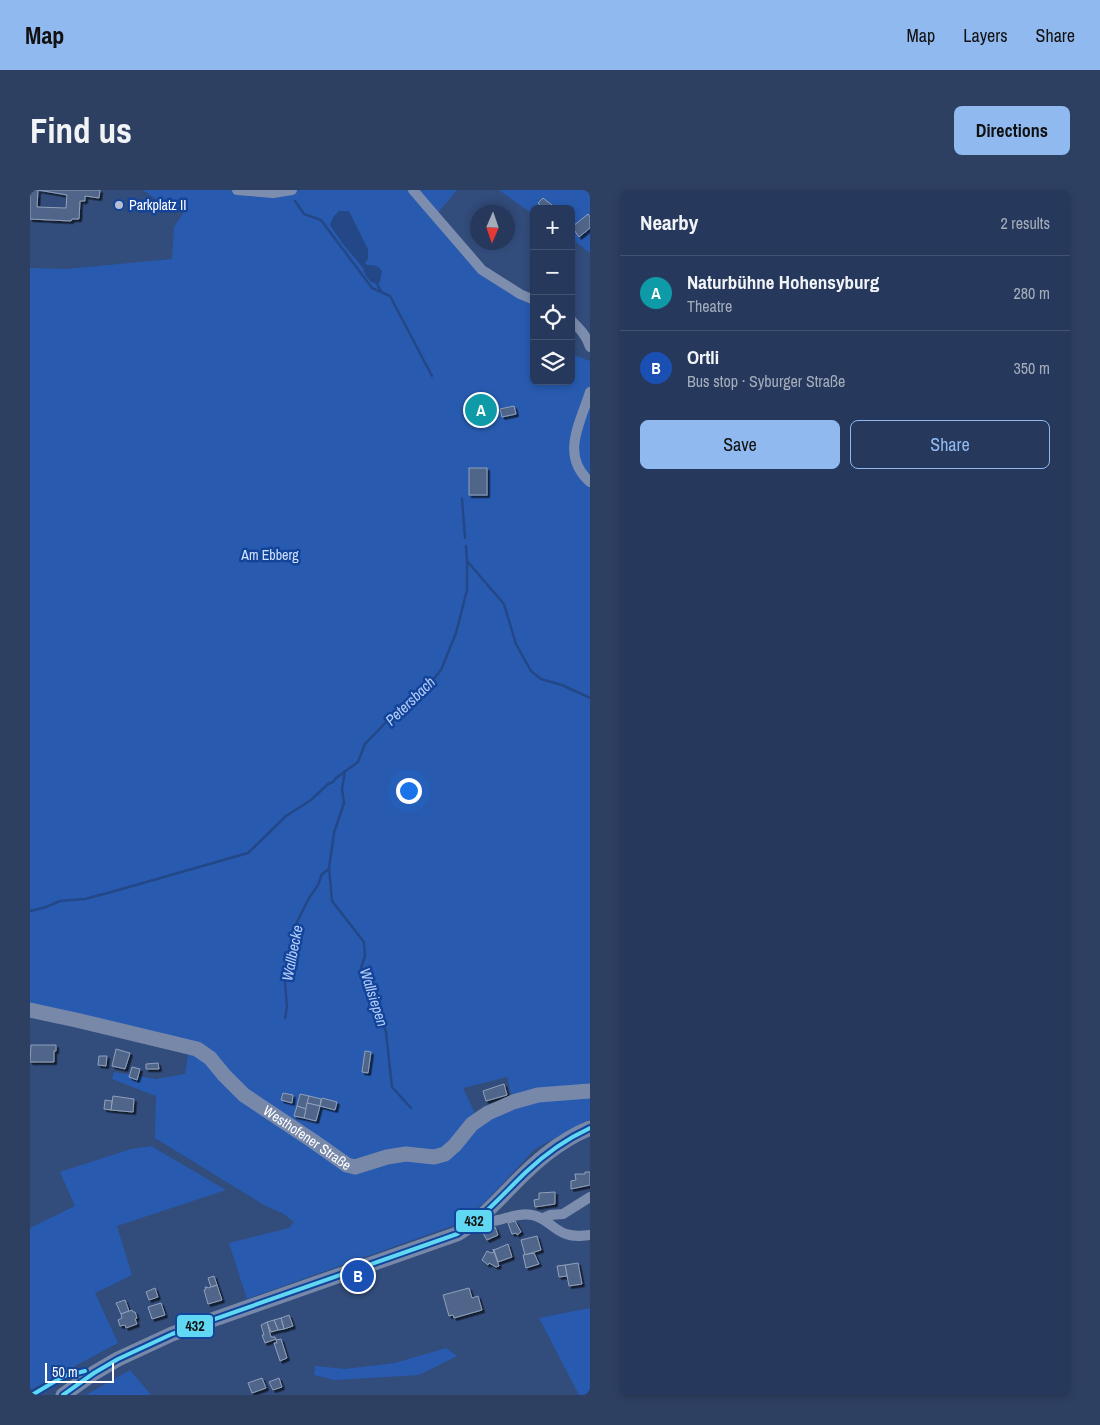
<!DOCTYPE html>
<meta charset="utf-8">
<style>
body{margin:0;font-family:"Archivo Narrow",sans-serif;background:#2e4062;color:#f1f3f6}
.controls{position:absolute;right:15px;top:15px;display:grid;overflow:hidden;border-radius:8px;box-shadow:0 2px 8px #0003}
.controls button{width:45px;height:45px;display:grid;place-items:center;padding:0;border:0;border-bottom:1px solid #425372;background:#26395c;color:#f1f3f6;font:25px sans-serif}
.compass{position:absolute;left:440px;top:15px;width:45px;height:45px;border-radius:50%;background:#26395c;box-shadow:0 2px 8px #0003;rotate:182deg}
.scale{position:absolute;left:15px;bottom:12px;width:69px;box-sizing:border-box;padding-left:5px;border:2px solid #fff;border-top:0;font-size:14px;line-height:18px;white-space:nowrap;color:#fff;-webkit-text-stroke:4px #13449a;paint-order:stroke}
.you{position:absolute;left:378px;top:600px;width:18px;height:18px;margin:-12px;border:4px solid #fff;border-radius:50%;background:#1a73e8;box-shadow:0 0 0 8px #1a73e833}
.badge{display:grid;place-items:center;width:32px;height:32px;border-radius:50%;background:#90b9f0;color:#fff;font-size:16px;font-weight:700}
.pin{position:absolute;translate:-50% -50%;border:2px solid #fff;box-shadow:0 1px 5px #0006}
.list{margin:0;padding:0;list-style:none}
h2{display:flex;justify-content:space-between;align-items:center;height:65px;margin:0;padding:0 20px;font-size:21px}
h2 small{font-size:16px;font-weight:400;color:#a4acbb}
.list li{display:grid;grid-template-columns:32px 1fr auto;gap:15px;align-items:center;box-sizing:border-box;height:75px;padding:0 20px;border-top:1px solid #425372}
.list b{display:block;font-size:19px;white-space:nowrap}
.list p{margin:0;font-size:16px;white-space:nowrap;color:#a4acbb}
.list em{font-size:16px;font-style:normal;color:#a4acbb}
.actions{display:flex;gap:10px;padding:15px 20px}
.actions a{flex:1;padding:11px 0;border:1px solid #90b9f0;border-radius:8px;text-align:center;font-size:18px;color:#90b9f0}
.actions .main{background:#90b9f0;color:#111}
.icon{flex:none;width:28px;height:28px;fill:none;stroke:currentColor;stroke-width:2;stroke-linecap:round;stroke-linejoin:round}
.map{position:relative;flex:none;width:560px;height:1205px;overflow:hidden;border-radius:8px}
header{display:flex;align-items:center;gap:30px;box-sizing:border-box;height:70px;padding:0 25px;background:#90b9f0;color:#111}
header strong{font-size:24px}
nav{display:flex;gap:28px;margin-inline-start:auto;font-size:18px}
.intro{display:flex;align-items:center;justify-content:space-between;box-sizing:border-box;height:120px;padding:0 30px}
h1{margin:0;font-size:35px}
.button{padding:12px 22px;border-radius:8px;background:#90b9f0;color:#111;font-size:18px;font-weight:700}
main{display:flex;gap:30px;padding:0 30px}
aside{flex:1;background:#26395c;border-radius:8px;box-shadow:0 2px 8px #0003}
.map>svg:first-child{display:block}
</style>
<header>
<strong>Map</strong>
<nav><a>Map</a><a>Layers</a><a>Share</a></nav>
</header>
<div class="intro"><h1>Find us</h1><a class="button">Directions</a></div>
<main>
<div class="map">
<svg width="560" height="1205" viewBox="0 0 560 1205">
<defs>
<filter id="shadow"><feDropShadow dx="2.5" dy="2.5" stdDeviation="0" flood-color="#0009"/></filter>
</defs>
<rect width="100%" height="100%" fill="#324c7b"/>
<g fill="#285bb0" fill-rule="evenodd">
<path d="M113,0H427L405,26L441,69L498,113L504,115V191H541V164L560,171V929L505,959L454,1013L425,1035L217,1109L199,1053L259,1038L264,1032L254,1024L234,1015L125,948L126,906L82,889L84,882L126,889L155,884L160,854L0,816V78L37,79L142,69L144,37L154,22L127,10ZM477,887L484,916L451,936L433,898Z"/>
<path d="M469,0H560V63L541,48V19H504V25Z"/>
<path d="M121,956L196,1000L87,1036L102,1085L65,1103L88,1153L0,1200V1038L45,1016L30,982L101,959Z"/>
<path d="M560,1118V1205H549L509,1128Z"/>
<path d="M416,1158L427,1166L389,1185L304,1190L284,1185L285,1176L315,1179L365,1173Z"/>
<path d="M100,1180L121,1205H56Z"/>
</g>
<path fill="#244887" d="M309,21H319L338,59V69L335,73L337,75C343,75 348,75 352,81L350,92L347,94L341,92L336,86L333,78L312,53L300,35L303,27Z"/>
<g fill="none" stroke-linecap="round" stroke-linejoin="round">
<g stroke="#244887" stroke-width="2.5">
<path d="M265,11L274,24L291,30L342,98L360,106L402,186"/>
<path d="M347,94L351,101"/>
<path d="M432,309L435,348"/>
<path d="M436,356L437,371L474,414L486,454L501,481L511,489L532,495L560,508"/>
<path d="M315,581L312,599L314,613L304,643L299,678L302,711L334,752L335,766L331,778L356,842L362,897L381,918"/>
<path d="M0,721L16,717L30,711L55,709L85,701L218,663L256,626L281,610L298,594L303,592L306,588L328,572L335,554L362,526L398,496L411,480L426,443L437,400V371"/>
<path d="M255,828L257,817L255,793L256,783L263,766L265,736L279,708L288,695L292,684L299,679"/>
</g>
</g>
<g fill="#4f658a" stroke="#91a0ba" fill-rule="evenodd" filter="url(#shadow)">
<path d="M0,0H70L69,8L55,6V11H50L49,29H42L41,31L0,29ZM8,0L37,5L36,18L7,17Z"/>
<path d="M513,8L526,18L525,19H515L508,13Z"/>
<path d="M558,24L560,27V38L549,47L542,37Z"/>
<path d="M484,216L486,224L472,227L470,219Z"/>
<rect x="439" y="278" width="18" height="27"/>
<path d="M1,855H26V861H24V872H0Z"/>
<path d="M86,859L100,863L95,879L82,876Z"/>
<path d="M335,861L341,862L338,883L332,882Z"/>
<path d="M69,866H77L76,876L68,875Z"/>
<path d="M128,873L129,879H116V874Z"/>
<path d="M102,877L110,879L107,890L99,887Z"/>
<path d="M474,894L477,905L456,911L453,901Z"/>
<path d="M253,903L263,905L262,913L251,910Z"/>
<path d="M270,904L279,906L276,919L267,916Z"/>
<path d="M83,906L104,909L103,922L81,920Z"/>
<path d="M279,906L291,909L290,916L277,913Z"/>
<path d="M292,908L307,912L305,920L290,916Z"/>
<path d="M75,910L82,911L81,920L74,919Z"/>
<path d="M277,913L290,916L286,931L274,928Z"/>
<path d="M267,916L276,919L274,928L264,926Z"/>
<path d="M555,982H560V995L541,999V991L546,990L545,984H555Z"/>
<path d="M525,1002V1014L505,1017L504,1010L509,1009V1003Z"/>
<path d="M485,1031L491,1042L487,1045L486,1043L482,1044L478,1033Z"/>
<path d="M465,1037L468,1045L457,1050L453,1043Z"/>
<path d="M507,1046L511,1060L495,1065L491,1050Z"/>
<path d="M478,1054L482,1067L468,1072L464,1060Z"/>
<path d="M463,1059L469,1076L466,1077L459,1073L458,1075L452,1070L457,1061L461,1063L464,1062Z"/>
<path d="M504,1063L509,1074L496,1078L493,1065Z"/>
<path d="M548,1073L552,1094L539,1096L535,1075Z"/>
<path d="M535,1075L537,1086L529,1087L527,1076Z"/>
<path d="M184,1086L187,1095L181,1097L178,1088Z"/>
<path d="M187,1095L192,1110L178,1114L174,1100L176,1099L175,1097H177L178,1098Z"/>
<path d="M125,1098L128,1107L119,1110L116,1102Z"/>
<path d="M439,1098L442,1108L448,1106L452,1120L424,1128L423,1125L419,1126L413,1105Z"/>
<path d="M95,1110L99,1121L91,1124L86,1113Z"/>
<path d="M131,1113L135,1125L122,1129L118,1117Z"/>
<path d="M102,1120L103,1122H105L107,1128L105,1129L107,1134L96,1138L95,1135L90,1136L88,1130L92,1128L91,1124Z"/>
<path d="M259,1125L263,1136L254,1139L251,1128Z"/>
<path d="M251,1128L254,1139L248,1140L244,1130Z"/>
<path d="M244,1130L248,1140L241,1142L237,1132Z"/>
<path d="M237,1132L241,1147H245L246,1149L235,1153L232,1145H234L231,1135Z"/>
<path d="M251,1149L257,1168L250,1171L244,1153H247L246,1150Z"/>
<path d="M232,1188L236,1198L222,1203L218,1193Z"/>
<path d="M249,1188L252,1197L243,1200L239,1192Z"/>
</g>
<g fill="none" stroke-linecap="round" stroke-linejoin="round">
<g stroke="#7d8dad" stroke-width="10">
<path d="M207,0L243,3L262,0"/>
<path d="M383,0L452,80L490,104L504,110"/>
<path d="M541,130C549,138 557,146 560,157"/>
<path d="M560,202C550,234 530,265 560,292"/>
<path d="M513,1028L520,1025L533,1024L560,1007"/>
<path d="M448,1030C467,1036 483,1021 502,1025C516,1027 523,1040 536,1044C544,1047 552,1046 560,1045"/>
</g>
<g stroke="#7888a9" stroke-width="15">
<path id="s1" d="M0,820L46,830L167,859L180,868L194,885L214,905L283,951L317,975L325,977L357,967L376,964L404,967L415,964L425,955L442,934L458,923L483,912L508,905L560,901"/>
<path d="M33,1205L64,1183L88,1169L142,1144L427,1044C448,1032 463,1015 480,998C503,974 528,951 560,938"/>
</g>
<defs>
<g id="bus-1">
<path d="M2,1205L34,1186L55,1181"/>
<path d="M33,1205L64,1183L88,1169L142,1144L427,1044C454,1027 474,1003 496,982C515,964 536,949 560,938"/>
</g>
</defs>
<use href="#bus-1" stroke="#13449a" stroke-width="8"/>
<use href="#bus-1" stroke="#60d8f3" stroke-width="4"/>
</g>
<circle fill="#b7c0d1" stroke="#13449a" stroke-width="2" cx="89" cy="15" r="5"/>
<g text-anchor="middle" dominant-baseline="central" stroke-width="5" stroke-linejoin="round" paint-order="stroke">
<g font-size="14" fill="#fff" stroke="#13449a" text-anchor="start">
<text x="99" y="15">Parkplatz II</text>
</g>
<g font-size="14" fill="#cfe1fd" stroke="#13449a">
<text x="240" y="365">Am Ebberg</text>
</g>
<g font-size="14" fill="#fff" stroke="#13449a">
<text stroke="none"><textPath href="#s1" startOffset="314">Westhofener Straße</textPath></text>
</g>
<g font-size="15" font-style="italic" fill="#b3cefa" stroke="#13449a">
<text transform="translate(380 511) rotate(-44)">Petersbach</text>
<text transform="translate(262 763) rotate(-79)">Wallbecke</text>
<text transform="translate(344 807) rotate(72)">Wallsiepen</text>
</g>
</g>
<g stroke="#13449a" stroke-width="2">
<rect x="425" y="1019" width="38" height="24" rx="5" fill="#60d8f3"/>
<rect x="146" y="1124" width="38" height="24" rx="5" fill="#60d8f3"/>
</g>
<g font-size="14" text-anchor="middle" font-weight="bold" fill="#111">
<text x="444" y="1036">432</text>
<text x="165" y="1141">432</text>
</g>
</svg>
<div class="controls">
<button>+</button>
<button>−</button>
<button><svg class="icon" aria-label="locate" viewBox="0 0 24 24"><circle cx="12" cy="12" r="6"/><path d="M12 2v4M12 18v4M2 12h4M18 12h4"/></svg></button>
<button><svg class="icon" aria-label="layers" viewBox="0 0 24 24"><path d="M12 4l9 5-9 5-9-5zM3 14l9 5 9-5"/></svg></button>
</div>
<svg class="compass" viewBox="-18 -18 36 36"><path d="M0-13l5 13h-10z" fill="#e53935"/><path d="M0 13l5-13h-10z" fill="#a4acbb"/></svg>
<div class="scale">50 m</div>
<div class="you"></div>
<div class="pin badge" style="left:451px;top:220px;background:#0f9aa8">A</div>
<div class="pin badge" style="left:328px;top:1086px;background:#1a4fb4">B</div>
</div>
<aside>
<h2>Nearby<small>2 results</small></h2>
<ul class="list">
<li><span class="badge" style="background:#0f9aa8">A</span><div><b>Naturbühne Hohensyburg</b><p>Theatre</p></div><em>280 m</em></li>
<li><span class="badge" style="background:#1a4fb4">B</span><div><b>Ortli</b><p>Bus stop · Syburger Straße</p></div><em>350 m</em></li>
</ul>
<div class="actions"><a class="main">Save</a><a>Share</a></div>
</aside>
</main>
